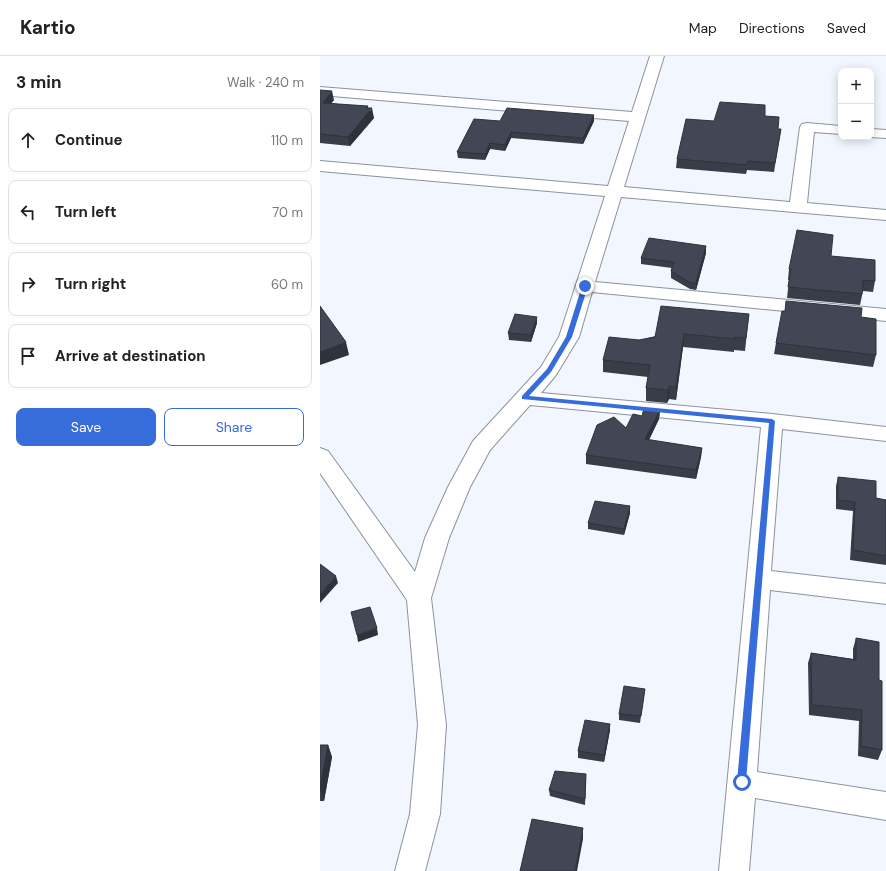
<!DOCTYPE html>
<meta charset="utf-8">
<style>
body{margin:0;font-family:"DM Sans",sans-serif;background:#f2f2f2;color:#222}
.controls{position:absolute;right:12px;top:12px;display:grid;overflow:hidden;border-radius:8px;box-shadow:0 2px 10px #0003}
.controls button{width:36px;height:36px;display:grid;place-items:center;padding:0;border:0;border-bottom:1px solid #e0e0e0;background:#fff;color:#222;font:20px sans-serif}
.stop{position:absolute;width:12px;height:12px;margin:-9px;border:3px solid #376cdb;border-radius:50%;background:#fff}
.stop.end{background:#376cdb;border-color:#fff;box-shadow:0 1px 4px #0008}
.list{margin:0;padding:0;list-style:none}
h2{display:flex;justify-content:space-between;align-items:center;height:52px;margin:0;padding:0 16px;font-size:17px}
h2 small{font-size:13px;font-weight:400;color:#767676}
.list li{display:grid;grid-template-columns:26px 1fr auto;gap:12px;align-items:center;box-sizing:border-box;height:64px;margin:0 8px 8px;padding:0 8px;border:1px solid #e0e0e0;border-radius:8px}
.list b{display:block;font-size:15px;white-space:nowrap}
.list em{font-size:13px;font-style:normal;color:#767676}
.actions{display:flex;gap:8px;padding:12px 16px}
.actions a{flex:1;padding:9px 0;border:1px solid #376cdb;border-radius:8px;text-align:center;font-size:14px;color:#376cdb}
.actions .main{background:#376cdb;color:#fff}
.icon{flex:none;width:22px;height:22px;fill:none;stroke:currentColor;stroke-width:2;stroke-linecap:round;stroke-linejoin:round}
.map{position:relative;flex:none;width:566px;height:815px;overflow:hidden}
header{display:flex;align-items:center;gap:24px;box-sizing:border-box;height:56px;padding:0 20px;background:#fff;border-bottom:1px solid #e0e0e0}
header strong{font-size:19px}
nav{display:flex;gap:22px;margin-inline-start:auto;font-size:14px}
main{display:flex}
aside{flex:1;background:#fff}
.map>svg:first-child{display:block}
</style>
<header>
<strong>Kartio</strong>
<nav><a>Map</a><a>Directions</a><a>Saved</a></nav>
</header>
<main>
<aside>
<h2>3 min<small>Walk · 240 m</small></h2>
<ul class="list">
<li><svg class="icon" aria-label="ahead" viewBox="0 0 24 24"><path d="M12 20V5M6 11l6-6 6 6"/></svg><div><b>Continue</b></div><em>110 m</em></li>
<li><svg class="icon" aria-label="left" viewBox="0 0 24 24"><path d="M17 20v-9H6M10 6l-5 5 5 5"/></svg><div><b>Turn left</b></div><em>70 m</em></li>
<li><svg class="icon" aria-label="right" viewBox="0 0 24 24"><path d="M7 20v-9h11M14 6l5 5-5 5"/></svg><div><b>Turn right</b></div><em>60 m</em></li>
<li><svg class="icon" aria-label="arrive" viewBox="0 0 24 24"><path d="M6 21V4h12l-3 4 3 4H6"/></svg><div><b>Arrive at destination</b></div></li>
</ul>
<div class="actions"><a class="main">Save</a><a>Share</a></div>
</aside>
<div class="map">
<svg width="566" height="815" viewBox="0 0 566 815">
<rect width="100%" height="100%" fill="#f1f6ff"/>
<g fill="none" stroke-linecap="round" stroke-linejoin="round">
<defs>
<g id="minor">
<path d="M330,0H344L304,131L470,146L480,71L482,68L487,67L521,70V78L494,76L487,147L566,154V164L301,141L275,226L566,253V265L272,236L259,281L236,319L221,337L452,358L566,371V385L462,373L451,515L566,528V548L450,534L437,716L566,736V764L435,742L429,815H399L441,371L210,349L170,394L150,431L129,482L111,542L126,669L120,758L105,815H75L90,758L98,669L87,544L0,417V392L8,395L95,516L105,482L128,431L153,385L221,311L239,281L285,140L0,115V105L288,130L309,65L0,39V31L312,56Z"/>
<path d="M551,73L566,74V82L549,81H551Z"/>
</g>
</defs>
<use href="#minor" stroke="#8b92a0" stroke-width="2"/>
<use href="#minor" fill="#fff" fill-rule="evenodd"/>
</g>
<g fill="#383d48">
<path d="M0,34L14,44L11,47L48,52L54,62L30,90L0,87Z"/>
<path d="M274,59V65L263,88L191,82L185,95L170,93L165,104L138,102L137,96L180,65Z"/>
<path d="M445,60L458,73H461L454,116L427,114L426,118L356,112L357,103Z"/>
<path d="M386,190V197L376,234L370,233L351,222V215L352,212L321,208V202Z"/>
<path d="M511,200L555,225L553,236L543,235L540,249L467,242L469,224H468L469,213Z"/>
<path d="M465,255L541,261L556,299L553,311L454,298L456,287Z"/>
<path d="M429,258L425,295L414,294V296L363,291L356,344L349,343L347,347L326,345V332L328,321L283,316V304L319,284Z"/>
<path d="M217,267L211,286L189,284L188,277Z"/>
<path d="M340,354L339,363L329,384L382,392L381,401L376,423L266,408V399L322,360Z"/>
<path d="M518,421L556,442L566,444V509L530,504L533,455L516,453V430Z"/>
<path d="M310,457L304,479L268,473V467Z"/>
<path d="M536,582L559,624L562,694L558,704L538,700L539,665L489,659L488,607L491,597L533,603V593Z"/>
<path d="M324,639L320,667L299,664V658Z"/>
<path d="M290,668V674L284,706L258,702V695Z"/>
<path d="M0,689H8L12,701L4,745H0Z"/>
<path d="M266,724L265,749L230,740L229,734Z"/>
</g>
<g fill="#2e323b">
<path d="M12,35L14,44L4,56L3,47Z"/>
<path d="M48,50L49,57L52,52L54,62L30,90L28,81Z"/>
<path d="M274,59V65L263,88V82Z"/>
<path d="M191,76V82L185,95V89Z"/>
<path d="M170,87V93L165,104V98Z"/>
<path d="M386,190V197L376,234V227Z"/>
<path d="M217,261V267L211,286V279Z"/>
<path d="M364,278L363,291L356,344V331Z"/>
<path d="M26,286L29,299L0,309V296Z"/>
<path d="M350,330L349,343L347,347L348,334Z"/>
<path d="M340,354L339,363L325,392V383Z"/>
<path d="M382,392L381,401L376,423V414Z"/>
<path d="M310,450V457L304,479V473Z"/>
<path d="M16,520L18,527L0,547V538Z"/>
<path d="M57,572L58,579L38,586L37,579Z"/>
<path d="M290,668V674L284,706V699Z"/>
<path d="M8,689L12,701L4,745L0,733V732Z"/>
<path d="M263,772V783L257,815H255Z"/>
</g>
<g fill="#414754" stroke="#2e323b">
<path d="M0,34L12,35L3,47L48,50L46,52H52L28,81L0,78Z"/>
<path d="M400,46L445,49V60L459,61L458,73H461L455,107L428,105L427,109L357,103L366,63L394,65Z"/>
<path d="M187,52L274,59L263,82L191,76L185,89L170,87L165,98L137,96L154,63L180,65Z"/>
<path d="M477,174L513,179L511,200L555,204V225L543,224L542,238L468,231L471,213H469Z"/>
<path d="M329,182L386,190L376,227H371L351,215L354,206L321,202Z"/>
<path d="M466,245L542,252L541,261L556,263V299L456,287L462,255H465Z"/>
<path d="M0,250L26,286L0,296Z"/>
<path d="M341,250L429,258L426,282L415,281V283L364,278L356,331L350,330L348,334L326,332L330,309L283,304L289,281L319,284L335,281Z"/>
<path d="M195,258L217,261L211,279L188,277Z"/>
<path d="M324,352L340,354L325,383L382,392L376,414L266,399L277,369L294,361L306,372L313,358L322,360Z"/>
<path d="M518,421L556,425V442L566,444V500L533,494L535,446L518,444Z"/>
<path d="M275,445L310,450L304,473L268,467Z"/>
<path d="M0,508L16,520L0,538Z"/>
<path d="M50,551L57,572L37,579L31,556Z"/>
<path d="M536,582L559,586V624L562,625V694L541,690L542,654L492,649L491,597L536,604Z"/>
<path d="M304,630L325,633L321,660L299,658Z"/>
<path d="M265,664L290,668L284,699L258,695Z"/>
<path d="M0,689H8L0,732Z"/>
<path d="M235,715L266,718L265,743L229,734Z"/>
<path d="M212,763L263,772L255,815H200Z"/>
</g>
<path fill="#376cdb" d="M265,229L268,230L252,281L231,316L209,340L452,363L455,365L426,726L422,730L417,726L449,367L202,343V340L227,313L246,281L262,230Z"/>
</svg>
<div class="controls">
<button>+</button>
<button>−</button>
</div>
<div class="stop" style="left:422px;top:726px"></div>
<div class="stop end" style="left:265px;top:230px"></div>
</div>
</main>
